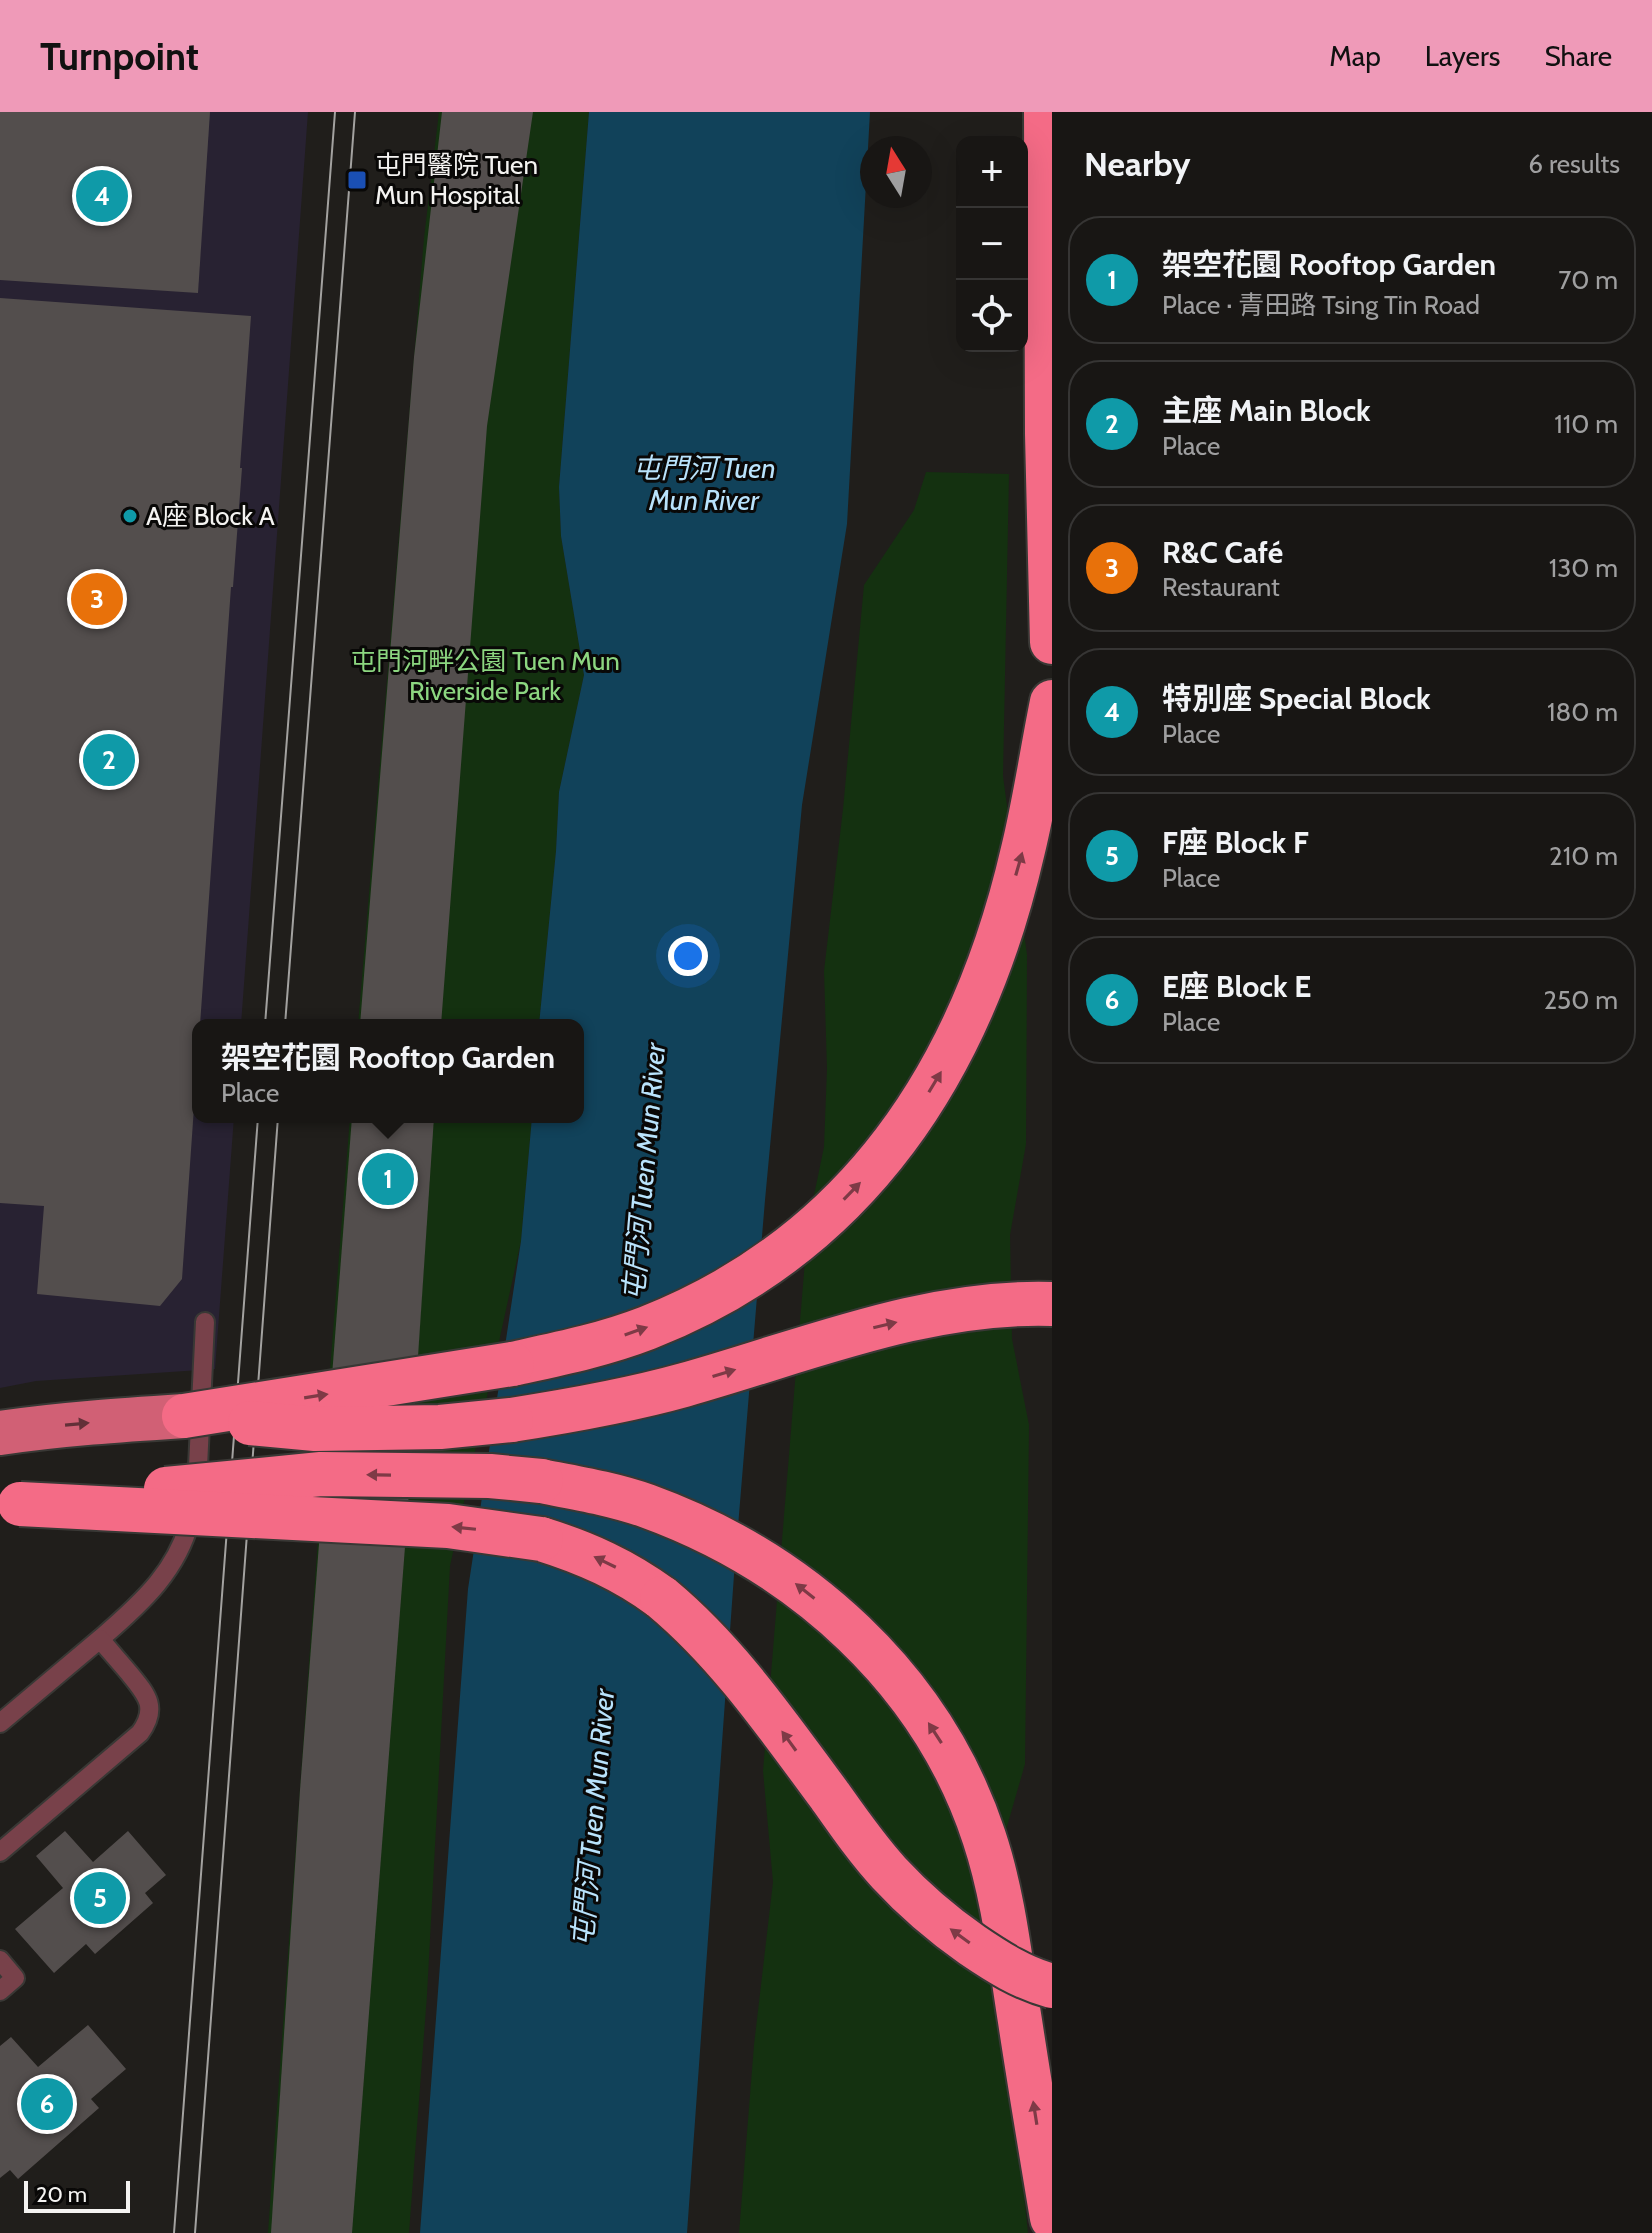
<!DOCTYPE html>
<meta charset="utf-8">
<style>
body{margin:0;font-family:Cabin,"Noto Sans TC",sans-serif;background:#252322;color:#f1f3f6}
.controls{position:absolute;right:24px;top:24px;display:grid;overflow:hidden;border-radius:16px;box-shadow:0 8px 32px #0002}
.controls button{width:72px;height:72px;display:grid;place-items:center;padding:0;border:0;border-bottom:2px solid #363534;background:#181614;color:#f1f3f6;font:40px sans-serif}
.compass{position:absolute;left:860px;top:24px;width:72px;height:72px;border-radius:50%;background:#181614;box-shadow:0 8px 32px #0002;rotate:349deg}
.scale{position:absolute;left:24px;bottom:20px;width:106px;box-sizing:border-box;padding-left:8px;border:4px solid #f4f3f1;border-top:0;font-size:22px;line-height:28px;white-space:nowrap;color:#f4f3f1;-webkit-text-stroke:6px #090807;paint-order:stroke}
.you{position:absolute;left:688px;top:844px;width:28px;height:28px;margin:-20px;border:6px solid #fff;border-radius:50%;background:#1a73e8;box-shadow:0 0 0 12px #1a73e833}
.badge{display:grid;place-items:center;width:52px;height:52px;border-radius:50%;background:#ef9ab8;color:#fff;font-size:26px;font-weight:700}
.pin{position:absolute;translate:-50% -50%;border:4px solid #fff;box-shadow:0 2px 8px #0006}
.popup{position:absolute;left:192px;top:907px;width:392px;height:104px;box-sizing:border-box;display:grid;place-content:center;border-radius:16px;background:#181614;filter:drop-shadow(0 2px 6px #0005);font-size:26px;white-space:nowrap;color:#9f9fa0}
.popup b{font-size:30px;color:#f1f3f6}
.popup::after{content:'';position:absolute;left:50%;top:100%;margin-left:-16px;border:16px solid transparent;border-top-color:#181614}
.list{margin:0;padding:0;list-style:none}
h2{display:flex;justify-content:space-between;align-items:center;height:104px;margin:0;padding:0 32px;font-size:34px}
h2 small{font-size:26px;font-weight:400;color:#9f9fa0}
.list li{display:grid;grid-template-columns:52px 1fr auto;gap:24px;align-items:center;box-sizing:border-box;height:128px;margin:0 16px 16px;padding:0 16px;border:2px solid #363534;border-radius:32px}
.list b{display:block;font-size:30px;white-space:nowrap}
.list p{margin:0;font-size:26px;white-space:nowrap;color:#9f9fa0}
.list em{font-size:26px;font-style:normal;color:#9f9fa0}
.icon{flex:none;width:44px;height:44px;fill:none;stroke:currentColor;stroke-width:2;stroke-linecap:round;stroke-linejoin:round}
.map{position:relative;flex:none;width:1052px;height:2121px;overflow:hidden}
header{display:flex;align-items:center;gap:48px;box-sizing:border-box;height:112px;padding:0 40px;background:#ef9ab8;color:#111}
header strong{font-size:38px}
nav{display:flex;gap:44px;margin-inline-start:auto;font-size:28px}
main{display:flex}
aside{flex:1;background:#181614}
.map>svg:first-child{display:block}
</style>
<header>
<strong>Turnpoint</strong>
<nav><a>Map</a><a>Layers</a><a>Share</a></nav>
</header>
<main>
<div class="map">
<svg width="1052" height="2121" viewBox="0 0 1052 2121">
<rect width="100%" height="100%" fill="#201e1b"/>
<path fill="#282232" d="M0,0H308L241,913H198V1005H234L215,1257L36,1269L0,1276Z"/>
<g fill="#143110">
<path d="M439,0H589L559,375L561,424L584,563L559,680L556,739L539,913H358L424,126Z"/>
<path d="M926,360L1009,362L1003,664L1027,843L1026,1032L1010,1123L1012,1227L1029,1313L1025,1652L985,1791L1008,1928L1028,2121H739L754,1933L773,1770L763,1659L808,1112L824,1035L827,957L824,859L843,697L864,473L914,398Z"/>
<path d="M350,1005H532L521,1129L450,1454L427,1883L409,2121H268L331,1245Z"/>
</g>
<path fill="#11425a" d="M589,0H870L847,412L802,693L765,1088L734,1463L687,2121H420L468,1477L521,1129L532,1005H578V913H539L556,739L559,680L584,563L561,424L559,375Z"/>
<g fill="#534e4d">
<path d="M0,0H210L198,181L0,168Z"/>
<path d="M442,0H533L487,314L441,913H360L414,245Z"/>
<path d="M0,186L251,204L240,356H242L233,475H231L200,913H198V938L182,1167L160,1194L37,1182L44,1094L0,1091Z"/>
<path d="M352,1005H434L407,1409L352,2121H271L300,1678Z"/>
<path d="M65,1719L93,1750L128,1719L166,1763L145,1781L153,1791L95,1842L86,1832L54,1861L15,1817L63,1776L36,1744Z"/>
<path d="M88,1913L126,1957L91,1987L99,1996L18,2067L10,2058L0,2066V1934L11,1925L38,1955Z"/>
</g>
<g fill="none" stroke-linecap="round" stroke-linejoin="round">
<defs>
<g id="lane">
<path d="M197,1375L205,1210"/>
<path d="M100,1527C142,1491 181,1456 192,1400"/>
<path d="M0,1611L100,1527C109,1538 119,1549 129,1561C146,1582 159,1595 140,1621L0,1740"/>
<path d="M0,1848L15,1866L0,1879"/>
</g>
<path id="primary" d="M0,1321C61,1312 122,1308 184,1304"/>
<g id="highway">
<path d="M1046,0L1047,322L1052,530"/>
<path d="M512,1252C558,1242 603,1233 647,1216C860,1132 973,955 1023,738C1035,689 1042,639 1052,590"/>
<path d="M511,1308C569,1299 627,1289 684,1273C805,1239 925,1188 1052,1192"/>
<path d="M541,1369C577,1376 613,1382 647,1394C801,1450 932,1567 984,1725C1004,1785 1010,1847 1020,1909C1030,1975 1041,2040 1052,2106"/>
<path d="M541,1427C586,1441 624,1458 662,1486"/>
</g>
</defs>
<use href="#lane" stroke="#393835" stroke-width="22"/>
<use href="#primary" stroke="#393835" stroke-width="48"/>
<use href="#highway" stroke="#393835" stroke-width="48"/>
<use href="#lane" stroke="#78414a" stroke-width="18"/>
<use href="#primary" stroke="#d16075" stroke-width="44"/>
<use href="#highway" stroke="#f46b86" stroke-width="44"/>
<g stroke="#a3a2a0" stroke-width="2">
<path d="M265,913L335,0"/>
<path d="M285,913L355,0"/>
<path d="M174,2121L258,1005"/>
<path d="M195,2121L278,1005"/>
</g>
<defs>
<g id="highway-bridge">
<path d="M184,1304L512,1252"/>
<path d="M250,1311L315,1317L440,1315L511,1308"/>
<path d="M166,1377L321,1362L490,1364L541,1369"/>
<path d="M20,1392L448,1414L541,1427"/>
<path d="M662,1486C729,1542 778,1614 830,1684C849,1711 867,1737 889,1761C914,1788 942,1812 972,1833C997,1850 1022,1866 1052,1874"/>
</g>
</defs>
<use href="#highway-bridge" stroke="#393835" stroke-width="48" stroke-linecap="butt"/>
<use href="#highway-bridge" stroke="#f46b86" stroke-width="44"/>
</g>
<defs><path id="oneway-solid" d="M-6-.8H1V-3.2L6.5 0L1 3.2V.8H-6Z" transform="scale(2)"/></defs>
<g fill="#7e3a46">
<use href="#oneway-solid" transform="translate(1019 752) rotate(-74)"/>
<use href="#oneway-solid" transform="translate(935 970) rotate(-59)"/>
<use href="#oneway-solid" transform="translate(852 1079) rotate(-46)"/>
<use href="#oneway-solid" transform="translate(885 1213) rotate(-13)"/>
<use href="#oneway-solid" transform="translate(636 1219) rotate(-19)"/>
<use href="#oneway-solid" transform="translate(724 1261) rotate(-17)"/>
<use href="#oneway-solid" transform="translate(316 1284) rotate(-9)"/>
<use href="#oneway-solid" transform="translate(379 1363) rotate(-179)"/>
<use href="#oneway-solid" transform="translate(464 1416) rotate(-174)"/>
<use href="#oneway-solid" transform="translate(605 1450) rotate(-154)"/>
<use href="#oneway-solid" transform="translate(805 1479) rotate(-142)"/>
<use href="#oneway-solid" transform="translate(935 1621) rotate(-123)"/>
<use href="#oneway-solid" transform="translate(789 1629) rotate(-126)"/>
<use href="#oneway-solid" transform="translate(960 1824) rotate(-144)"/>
<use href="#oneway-solid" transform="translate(1035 2001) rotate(-99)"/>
</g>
<use fill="#633038" href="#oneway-solid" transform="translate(77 1312) rotate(-5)"/>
<rect fill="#1a4fb4" stroke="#090807" stroke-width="3" x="347" y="58" width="20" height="20" rx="4"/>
<circle fill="#0f9aa8" stroke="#090807" stroke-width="3" cx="130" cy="404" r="8"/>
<g text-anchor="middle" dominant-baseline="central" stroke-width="6" stroke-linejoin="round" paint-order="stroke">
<g font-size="26" fill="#f4f3f1" stroke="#090807" text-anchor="start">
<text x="375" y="53">屯門醫院 Tuen<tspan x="375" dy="30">Mun Hospital</tspan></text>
<text x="146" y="404">A座 Block A</text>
</g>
<g font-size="26" fill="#8cd680" stroke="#090807">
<text x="485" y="549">屯門河畔公園 Tuen Mun<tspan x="485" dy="30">Riverside Park</tspan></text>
</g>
<g font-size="28" font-style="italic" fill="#b9e3fc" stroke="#090807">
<text x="704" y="356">屯門河 Tuen<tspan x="704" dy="32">Mun River</tspan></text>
<text transform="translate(644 1060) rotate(-85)">屯門河 Tuen Mun River</text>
<text transform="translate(593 1706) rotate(-85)">屯門河 Tuen Mun River</text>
</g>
</g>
</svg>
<div class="controls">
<button>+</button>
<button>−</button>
<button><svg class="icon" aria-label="locate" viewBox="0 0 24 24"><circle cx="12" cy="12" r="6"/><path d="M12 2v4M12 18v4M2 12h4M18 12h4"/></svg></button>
</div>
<svg class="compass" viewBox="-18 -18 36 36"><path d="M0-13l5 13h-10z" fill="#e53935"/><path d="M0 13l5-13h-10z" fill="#9f9fa0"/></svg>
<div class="scale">20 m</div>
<div class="you"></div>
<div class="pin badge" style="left:388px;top:1067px;background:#0f9aa8">1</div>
<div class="popup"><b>架空花園 Rooftop Garden</b>Place</div>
<div class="pin badge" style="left:109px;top:648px;background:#0f9aa8">2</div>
<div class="pin badge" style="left:97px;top:487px;background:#e8710a">3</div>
<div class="pin badge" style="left:102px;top:84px;background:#0f9aa8">4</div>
<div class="pin badge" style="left:100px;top:1786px;background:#0f9aa8">5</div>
<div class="pin badge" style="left:47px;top:1992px;background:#0f9aa8">6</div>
</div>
<aside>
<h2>Nearby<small>6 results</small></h2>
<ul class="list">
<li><span class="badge" style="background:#0f9aa8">1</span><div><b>架空花園 Rooftop Garden</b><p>Place · 青田路 Tsing Tin Road</p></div><em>70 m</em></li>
<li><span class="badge" style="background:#0f9aa8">2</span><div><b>主座 Main Block</b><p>Place</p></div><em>110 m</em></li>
<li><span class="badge" style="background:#e8710a">3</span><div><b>R&amp;C Café</b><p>Restaurant</p></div><em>130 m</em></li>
<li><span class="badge" style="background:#0f9aa8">4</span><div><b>特別座 Special Block</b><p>Place</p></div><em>180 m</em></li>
<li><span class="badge" style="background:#0f9aa8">5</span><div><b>F座 Block F</b><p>Place</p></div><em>210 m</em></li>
<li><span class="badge" style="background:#0f9aa8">6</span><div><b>E座 Block E</b><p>Place</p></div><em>250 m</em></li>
</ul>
</aside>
</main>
